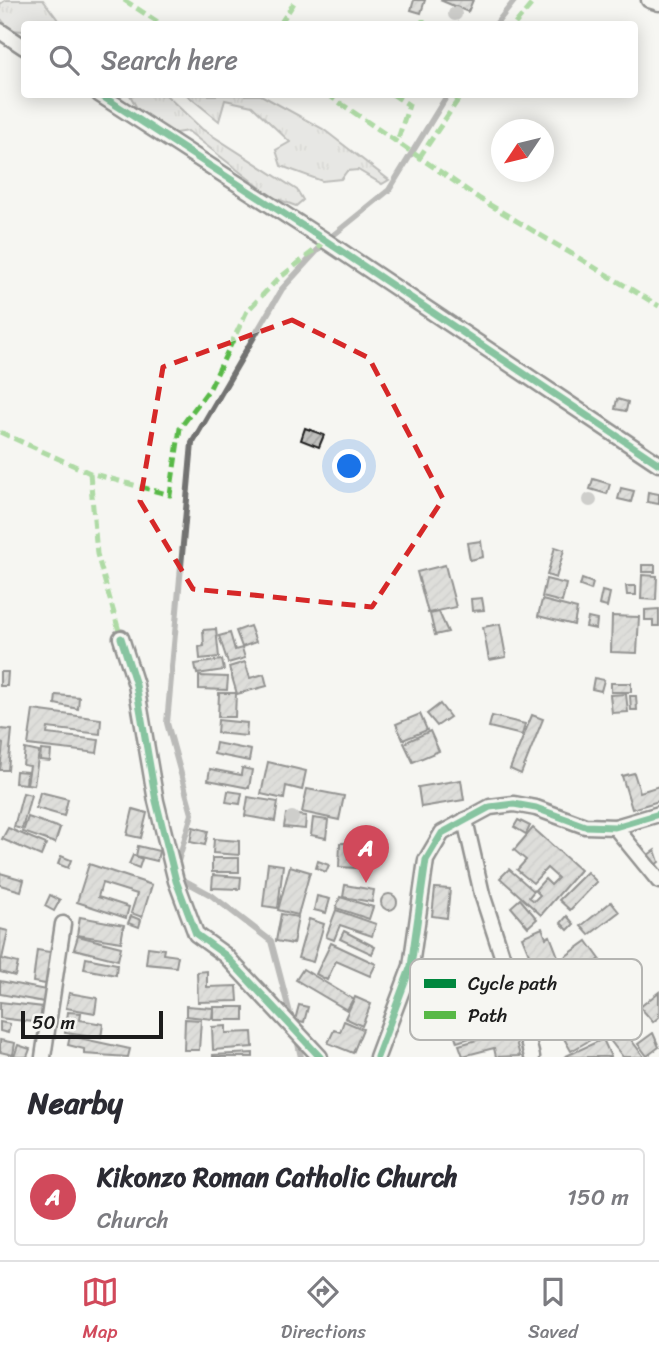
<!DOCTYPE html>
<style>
body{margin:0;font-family:Sriracha,sans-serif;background:#f7f7f7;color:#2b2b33}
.compass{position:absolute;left:491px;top:119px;width:63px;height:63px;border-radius:50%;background:#fff;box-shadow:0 4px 18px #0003;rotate:235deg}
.scale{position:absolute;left:21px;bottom:18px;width:142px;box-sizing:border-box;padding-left:7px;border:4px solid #1c1c1c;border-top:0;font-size:19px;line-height:24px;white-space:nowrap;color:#1c1c1c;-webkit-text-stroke:5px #f6f6f2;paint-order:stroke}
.you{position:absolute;left:350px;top:467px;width:24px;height:24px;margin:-18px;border:5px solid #fff;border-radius:50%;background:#1a73e8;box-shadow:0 0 0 10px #1a73e833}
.badge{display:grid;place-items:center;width:46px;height:46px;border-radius:50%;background:#d1495b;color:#fff;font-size:23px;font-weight:700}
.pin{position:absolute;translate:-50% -58px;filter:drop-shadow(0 2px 4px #0008)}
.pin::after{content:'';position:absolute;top:37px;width:24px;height:21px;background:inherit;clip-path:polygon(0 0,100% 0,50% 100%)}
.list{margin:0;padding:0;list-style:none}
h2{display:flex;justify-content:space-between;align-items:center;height:91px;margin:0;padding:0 28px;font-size:30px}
h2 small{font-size:23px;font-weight:400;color:#7c7c81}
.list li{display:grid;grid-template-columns:46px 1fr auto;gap:21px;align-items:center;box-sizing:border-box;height:98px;margin:0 14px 14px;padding:0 14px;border:2px solid #e1e1e2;border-radius:7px}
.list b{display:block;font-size:26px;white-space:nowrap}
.list p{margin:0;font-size:23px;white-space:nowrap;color:#7c7c81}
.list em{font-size:23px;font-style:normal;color:#7c7c81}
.icon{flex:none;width:38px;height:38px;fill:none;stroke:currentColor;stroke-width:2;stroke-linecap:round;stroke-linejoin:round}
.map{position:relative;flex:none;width:659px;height:1057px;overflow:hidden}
.search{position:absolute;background:#fff;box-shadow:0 4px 18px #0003;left:21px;right:21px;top:21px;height:77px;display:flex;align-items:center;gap:18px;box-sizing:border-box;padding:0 24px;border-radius:7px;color:#7c7c81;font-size:26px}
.sheet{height:203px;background:#fff}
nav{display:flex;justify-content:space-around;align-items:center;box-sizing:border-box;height:98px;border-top:2px solid #e1e1e2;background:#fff;font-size:19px;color:#7c7c81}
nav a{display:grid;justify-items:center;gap:4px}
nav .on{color:#d1495b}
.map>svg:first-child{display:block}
</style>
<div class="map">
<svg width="659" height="1057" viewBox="0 0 659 1057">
<defs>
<pattern id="grass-tufts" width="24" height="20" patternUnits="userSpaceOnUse" patternTransform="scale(1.75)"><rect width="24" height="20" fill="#d6d6d2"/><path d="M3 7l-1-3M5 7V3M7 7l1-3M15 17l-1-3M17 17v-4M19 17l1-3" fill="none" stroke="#b7b7b4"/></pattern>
<pattern id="building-hatch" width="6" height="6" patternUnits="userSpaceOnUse" patternTransform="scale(1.75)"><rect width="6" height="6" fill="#c0c0bd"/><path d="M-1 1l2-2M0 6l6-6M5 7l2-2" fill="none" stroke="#a4a4a2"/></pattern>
</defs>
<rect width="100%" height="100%" fill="#f6f6f2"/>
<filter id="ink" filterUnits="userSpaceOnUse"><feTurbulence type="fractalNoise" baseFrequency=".0143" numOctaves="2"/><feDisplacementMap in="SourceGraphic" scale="14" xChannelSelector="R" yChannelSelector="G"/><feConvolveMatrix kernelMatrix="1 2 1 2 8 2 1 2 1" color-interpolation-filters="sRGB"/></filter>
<g filter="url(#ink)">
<g fill="url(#grass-tufts)" stroke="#797977" stroke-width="2">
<path d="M6,0H43L61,24H24V31L10,30L0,18V4Z"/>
<path d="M130,95H166L202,129L297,190L303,200L296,206L272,197L188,131L169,134L143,120Z"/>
<path d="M187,95H261L323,129L389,180L382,184L358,170L347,171L341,179L322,181L281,166L276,150L290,142L252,106L225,100L219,121Z"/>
</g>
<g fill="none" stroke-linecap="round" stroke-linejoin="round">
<g stroke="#727271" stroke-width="6">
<path d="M496,24L515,0"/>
<path d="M292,1021L271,941L211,895L174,875L192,814L167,723L192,443L282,289L326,241L389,190L448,94"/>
<path d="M296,1035L301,1057"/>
</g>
</g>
<g fill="url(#building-hatch)" stroke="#1c1c1c" stroke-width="2">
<path d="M414,0H425L421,13L411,10Z"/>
<path d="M440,0H473L468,12Z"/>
<path d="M617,399L628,402L626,411L615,409Z"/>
<path d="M305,428L324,435L319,447L301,440Z"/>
<path d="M593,479L610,484L607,494L590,489Z"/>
<path d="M621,488L634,491L631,502L618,499Z"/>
<path d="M648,492L659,494V504L647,502Z"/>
<path d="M481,541L483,557L470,560L467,543Z"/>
<path d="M555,547L564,550L556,578L547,575Z"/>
<path d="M445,565L456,607L428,613L417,572Z"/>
<rect x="642" y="565" width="13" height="7"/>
<path d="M642,575L657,576L656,600L641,599Z"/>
<path d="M546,579L566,584L562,602L542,597Z"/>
<path d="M582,579L593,583L591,590L580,586Z"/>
<path d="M626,586H636V595H627Z"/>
<path d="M602,591L610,593L607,607L599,605Z"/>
<path d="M482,598L484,610L472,611L471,599Z"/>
<path d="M542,600L577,609L574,625L538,616Z"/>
<path d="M659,609V626H653V620H645V610Z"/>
<path d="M439,612L448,632L435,635L430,614Z"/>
<path d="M612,616L639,617L637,653L611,652Z"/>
<path d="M588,618L597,620L596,629L586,627Z"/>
<path d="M500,624L506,657L489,660L483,627Z"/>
<path d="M250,626L256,642L242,647L236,631Z"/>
<path d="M216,629L219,657L200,659L199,647L204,646L203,630Z"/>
<path d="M230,633L235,650L242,648L245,658L228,663L219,636Z"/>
<path d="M222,660L224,670L197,674L195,664Z"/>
<path d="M245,662L250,678L264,674L267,686L237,694L229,667Z"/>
<path d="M0,672H8L7,686H0Z"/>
<path d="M199,676L228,677L227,690L199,689Z"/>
<path d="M594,678L604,680L601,691L592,689Z"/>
<rect x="611" y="683" width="20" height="9"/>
<path d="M219,693H236L235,717H218Z"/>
<path d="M626,694L628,712L612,713L610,695Z"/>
<path d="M56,695L79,697L78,709L55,704Z"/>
<path d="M630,696H636L637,710H631Z"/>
<path d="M440,704L450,717L437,726L427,714Z"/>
<path d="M33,710L101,719L100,734L48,728L47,734L99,740L97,753L28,745Z"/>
<path d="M420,714L427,730L403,740L396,724Z"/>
<path d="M532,715L543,719L521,774L510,769Z"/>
<path d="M492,716L525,724L522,735L489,727Z"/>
<path d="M218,720L247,723L246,736L217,733Z"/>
<path d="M0,729L12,730L8,770H0L3,744L0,743Z"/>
<path d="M430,731L439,751L413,762L404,743Z"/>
<path d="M216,743L251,750L249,761L214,754Z"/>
<path d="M25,749L39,752L34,785L27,784L30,766L23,765Z"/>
<path d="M41,750L51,751L50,761L40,760Z"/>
<path d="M268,762L306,771L302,790L286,786L284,799L261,794Z"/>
<path d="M242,768L252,770L249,788L208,780L210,769L241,775Z"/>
<path d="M16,771L27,772L26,784L15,783Z"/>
<path d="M634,773L640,792L659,786V801L632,809L622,776Z"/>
<path d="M461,780L464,800L421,807L418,787Z"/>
<path d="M307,789L344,796L339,820L302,812Z"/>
<path d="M228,791L242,793L240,804L226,802Z"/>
<path d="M40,792L68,799L64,816L36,808Z"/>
<path d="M23,793L31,795L22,829L14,827Z"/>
<path d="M248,797L278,802L275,821L245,816Z"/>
<path d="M133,809L147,813L141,838L127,835Z"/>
<path d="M286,814L306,816L305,829L284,827Z"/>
<path d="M28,817L60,828L55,843L23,832Z"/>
<path d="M313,818L328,820L326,838L311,835Z"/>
<path d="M518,820L530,826L526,834L514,827Z"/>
<path d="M193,827L208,831L205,845L190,842Z"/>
<path d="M8,828L46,844L41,856L2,839Z"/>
<path d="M533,828L580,870L541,915L500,878L509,869L534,891L529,897L534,901L540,895L535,890L545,879L551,885L558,878L547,868L533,883L517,870L526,860L514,850Z"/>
<path d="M214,839L239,841V855L213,853Z"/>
<path d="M340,843H349L348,859H356V868L339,867Z"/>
<path d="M138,846L159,851L157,861L136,856Z"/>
<path d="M350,846L359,847L358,857L349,856Z"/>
<path d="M655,850L659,862L655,865L648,855Z"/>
<path d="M133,855L142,859L139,868L129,864Z"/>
<path d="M61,856L71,860L68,868L58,864Z"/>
<rect x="212" y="858" width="27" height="14"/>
<path d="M318,861L329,865L326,872L316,868Z"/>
<path d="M268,863L283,865L278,908L263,906Z"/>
<path d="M89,864L152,885L142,917L131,913L137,894L102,883L98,897L129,907L126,918L77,902Z"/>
<path d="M290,866L310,872L298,915L278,910Z"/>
<path d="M587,872L597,882L570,910L559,900Z"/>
<path d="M0,873L24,880L21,891L0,885Z"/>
<path d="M213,875L241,877L240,889L212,888Z"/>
<path d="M345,885L374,890L372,902L343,897Z"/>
<path d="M435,888L450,889L447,918L432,916Z"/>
<circle cx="389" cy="902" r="8"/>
<path d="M50,895L60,900L54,911L45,906Z"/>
<path d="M317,896L330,899L326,913L314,910Z"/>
<path d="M340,897L373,907L369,919L336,908Z"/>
<path d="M520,899L537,919L528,927L511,907Z"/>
<path d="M611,902L619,912L589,935L581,926Z"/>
<path d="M336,910L376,924L372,936L340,925L334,940L326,937Z"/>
<path d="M281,914L298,917L293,944L276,941Z"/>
<path d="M131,916L141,920L139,927L128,923Z"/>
<path d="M567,916L574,924L568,930L561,923Z"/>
<path d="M80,917L124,925L121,942L77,935Z"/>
<path d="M309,919L324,924L313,962L298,958Z"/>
<path d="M542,928L546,938L550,936L559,959L535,969L522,937Z"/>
<path d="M0,929L8,931L2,959L18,963L15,976L0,972Z"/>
<path d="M344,931L375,947L372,954L340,939Z"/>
<path d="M78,936L121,947L118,960L74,949Z"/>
<path d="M587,941L600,959L572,979L559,961Z"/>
<path d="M331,943L376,964L370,976L336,961L327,980L316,974Z"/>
<path d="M148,947L164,949L163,954L178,956L176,967L146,964Z"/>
<path d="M37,950L50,952L46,984L33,982Z"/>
<path d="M86,958L117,964L116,975L84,969Z"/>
<path d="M303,969L353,999L347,1010L296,980Z"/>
<path d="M207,971V987L237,986L238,1001L198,1002L197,972Z"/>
<path d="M0,981L46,990L44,1002L0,994Z"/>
<path d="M659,992V1017L653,1022L640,1007Z"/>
<path d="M69,993L97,998L95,1013L66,1008Z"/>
<path d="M355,997L371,1004L362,1026L345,1018Z"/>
<path d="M0,1002L43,1007L41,1023L0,1018Z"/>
<path d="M580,1003L599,1035L571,1051L553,1019Z"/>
<path d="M299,1005L308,1007L304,1022L295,1020Z"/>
<path d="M186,1006L213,1008L212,1019L186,1016Z"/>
<rect x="214" y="1007" width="30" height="13"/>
<path d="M504,1011L509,1026L457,1042L452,1027Z"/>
<path d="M68,1012L81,1013L80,1020L103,1024L101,1038L65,1033Z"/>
<path d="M185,1019L201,1020L199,1050H184Z"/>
<path d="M344,1021L363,1029L353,1053L328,1043L334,1030L340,1032Z"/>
<path d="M0,1022L10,1024L8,1033L0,1031Z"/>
<path d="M226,1026V1033L252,1032L253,1047L213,1050L212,1027Z"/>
<path d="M623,1029L644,1057H623L609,1039Z"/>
<path d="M513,1030L520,1056L496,1057L494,1048L463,1056L459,1045Z"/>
<path d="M653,1033L659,1047L647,1056L638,1044Z"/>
<path d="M70,1036L130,1049L128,1057L84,1054V1049L68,1045Z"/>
<path d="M603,1039L611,1057H564Z"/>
<path d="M0,1040L15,1043L13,1055L0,1052Z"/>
<path d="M18,1045L30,1049L27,1057H14Z"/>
<path d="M253,1053V1057H213V1055Z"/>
</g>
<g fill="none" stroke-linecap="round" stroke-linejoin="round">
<defs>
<g id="minor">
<path d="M649,0L659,3"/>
<path d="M0,31L24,47"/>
<path d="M99,94L326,241L659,464"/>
<path d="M121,638L136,685L156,801L176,881L196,934L225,955L320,1057"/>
<path d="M465,820L482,894L522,1017L532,1057"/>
<path d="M615,827L659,881"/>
<path d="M43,1057L63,924"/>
<path d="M377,1057L411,966L426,860L442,833L490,807L514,804L536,808L585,826L615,827L659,814"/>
</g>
</defs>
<use href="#minor" stroke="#1c1c1c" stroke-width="19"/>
<use href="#minor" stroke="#f6f6f2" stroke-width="14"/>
<g stroke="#58b947" stroke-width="5" stroke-dasharray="10 5" stroke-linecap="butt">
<path d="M124,0L161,24"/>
<path d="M423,19V24"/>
<path d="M280,24L296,0"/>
<path d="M515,24L535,0"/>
<path d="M327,94L480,199L659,306"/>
<path d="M392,94L409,105L397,142"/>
<path d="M419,158L462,94"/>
<path d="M0,432L90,473L170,495L180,428L210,388L247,311L277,280L326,241"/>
<path d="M90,473L97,554L121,638"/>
</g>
<defs>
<g id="cycleway">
<path d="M99,94L326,241L659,464"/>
<path d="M121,638L136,685L156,801L176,881L196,934L225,955L320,1057"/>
<path d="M377,1057L411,966L426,860L442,833L490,807L514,804L536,808L585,826L615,827L659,814"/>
</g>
</defs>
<use href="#cycleway" stroke="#f6f6f2" stroke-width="11"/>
<use href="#cycleway" stroke="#00873e" stroke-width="7"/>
</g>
<g fill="#9d9d9b">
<circle cx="455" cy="14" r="7"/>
<circle cx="590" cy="500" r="7"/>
<circle cx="292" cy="818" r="7"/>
</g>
</g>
<path d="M0 0H659V1057H0ZM292,320L369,358L443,499L372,607L193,589L140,501L163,367Z" fill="#f6f6f2" fill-opacity=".55" fill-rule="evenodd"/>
<path fill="none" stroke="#d62828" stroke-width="5" stroke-dasharray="14 9" stroke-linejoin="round" d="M292,320L369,358L443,499L372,607L193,589L140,501L163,367Z"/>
<rect x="410" y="959" width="232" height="81" rx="10" fill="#f6f6f2" stroke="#b5b5b2" stroke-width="2"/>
<rect x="424" y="979" width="32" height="9" fill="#00873e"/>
<rect x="424" y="1011" width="32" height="8" fill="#58b947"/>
<g font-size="19" fill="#1c1c1c">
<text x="468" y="990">Cycle path</text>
<text x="468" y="1022">Path</text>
</g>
</svg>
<svg class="compass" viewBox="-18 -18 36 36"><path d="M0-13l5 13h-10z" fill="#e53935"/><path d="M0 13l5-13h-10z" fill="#7c7c81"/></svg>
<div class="scale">50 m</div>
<div class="you"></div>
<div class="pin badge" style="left:366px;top:883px">A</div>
<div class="search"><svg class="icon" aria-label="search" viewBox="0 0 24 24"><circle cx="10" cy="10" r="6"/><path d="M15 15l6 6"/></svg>Search here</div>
</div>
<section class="sheet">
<h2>Nearby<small></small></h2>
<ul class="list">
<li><span class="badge">A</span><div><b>Kikonzo Roman Catholic Church</b><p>Church</p></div><em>150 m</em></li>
</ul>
</section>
<nav>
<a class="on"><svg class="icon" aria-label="map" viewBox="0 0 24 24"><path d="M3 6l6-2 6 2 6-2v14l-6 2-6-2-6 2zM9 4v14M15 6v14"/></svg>Map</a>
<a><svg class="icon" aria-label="directions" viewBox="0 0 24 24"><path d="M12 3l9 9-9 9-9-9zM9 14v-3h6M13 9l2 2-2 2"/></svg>Directions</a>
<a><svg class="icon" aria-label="saved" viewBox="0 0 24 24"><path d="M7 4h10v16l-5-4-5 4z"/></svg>Saved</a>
</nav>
